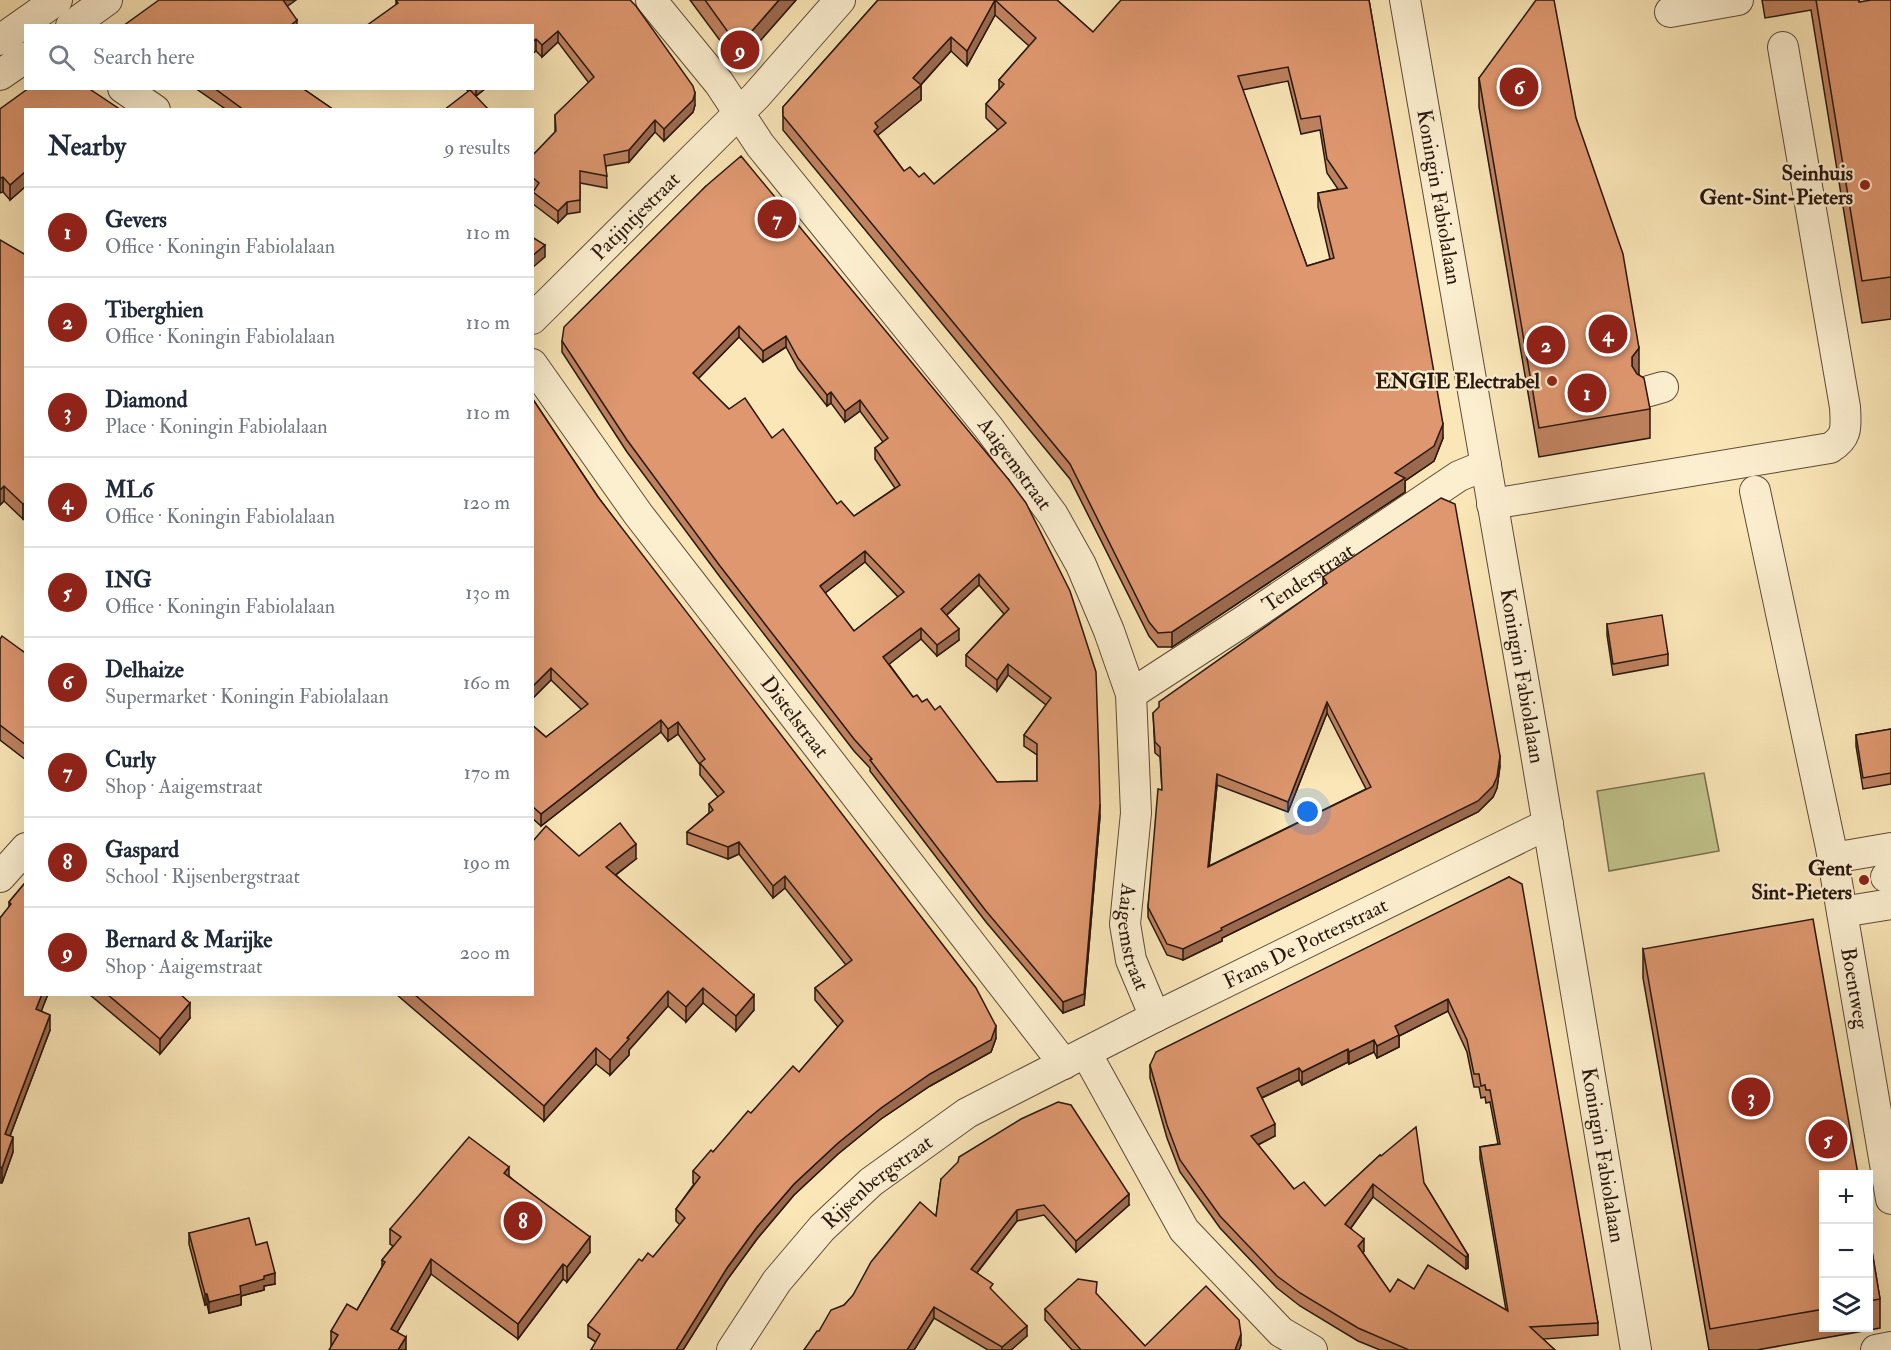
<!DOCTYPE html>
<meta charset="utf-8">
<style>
body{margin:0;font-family:"IM FELL Double Pica",serif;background:#f6f6f7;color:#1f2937}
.controls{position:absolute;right:18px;bottom:18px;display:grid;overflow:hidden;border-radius:0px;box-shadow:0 6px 24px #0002}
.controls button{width:54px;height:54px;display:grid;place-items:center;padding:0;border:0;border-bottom:2px solid #e0e1e3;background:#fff;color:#1f2937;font:30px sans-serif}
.you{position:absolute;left:1308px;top:812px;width:21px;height:21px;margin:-15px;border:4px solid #fff;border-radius:50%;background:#1a73e8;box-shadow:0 0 0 9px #1a73e833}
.badge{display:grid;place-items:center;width:39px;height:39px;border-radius:50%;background:#8f2418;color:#fff;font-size:20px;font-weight:700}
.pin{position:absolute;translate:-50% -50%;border:3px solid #fff;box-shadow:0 2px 6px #0006}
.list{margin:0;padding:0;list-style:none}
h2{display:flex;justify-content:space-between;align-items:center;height:78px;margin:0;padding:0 24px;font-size:26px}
h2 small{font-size:20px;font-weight:400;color:#747a83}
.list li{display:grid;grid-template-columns:39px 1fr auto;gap:18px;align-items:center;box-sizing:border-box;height:90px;padding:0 24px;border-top:2px solid #e0e1e3}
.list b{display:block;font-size:22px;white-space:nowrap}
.list p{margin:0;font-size:20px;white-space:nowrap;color:#747a83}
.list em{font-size:20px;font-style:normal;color:#747a83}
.icon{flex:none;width:33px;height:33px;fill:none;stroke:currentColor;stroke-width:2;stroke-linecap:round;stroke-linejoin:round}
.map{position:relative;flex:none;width:1891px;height:1350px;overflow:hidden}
.search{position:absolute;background:#fff;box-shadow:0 6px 24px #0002;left:24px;top:24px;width:510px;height:66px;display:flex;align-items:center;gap:15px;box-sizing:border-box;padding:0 21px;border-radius:0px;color:#747a83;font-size:22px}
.panel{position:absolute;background:#fff;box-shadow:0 6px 24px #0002;left:24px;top:108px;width:510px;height:888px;border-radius:0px}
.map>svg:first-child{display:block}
</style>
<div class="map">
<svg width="1891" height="1350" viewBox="0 0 1891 1350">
<rect width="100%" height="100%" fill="#fae6b7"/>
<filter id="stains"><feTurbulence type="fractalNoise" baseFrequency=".00333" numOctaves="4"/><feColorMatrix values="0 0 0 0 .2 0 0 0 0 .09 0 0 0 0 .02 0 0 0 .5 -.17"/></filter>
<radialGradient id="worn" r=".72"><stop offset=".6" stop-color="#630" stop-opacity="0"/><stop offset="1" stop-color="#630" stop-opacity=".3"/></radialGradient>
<path fill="#c2c48c" stroke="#766e4d" stroke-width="1.5" d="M1704,773L1719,851L1609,871L1597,791Z"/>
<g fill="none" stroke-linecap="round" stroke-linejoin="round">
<defs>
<g id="minor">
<path id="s1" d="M651,0L719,83L760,145L988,427L1053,515L1081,565L1109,631L1131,694L1136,813L1125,924L1131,960L1155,1017"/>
<path id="s2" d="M1405,0L1534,742L1636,1350"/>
<path d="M1670,12L1738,0"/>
<path d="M71,26L107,0"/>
<path d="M0,40L57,0"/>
<path d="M0,75L26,57"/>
<path d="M123,88L155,110"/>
<path id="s3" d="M532,319L756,96L840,0"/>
<path id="s4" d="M532,364L638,514L1064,1064"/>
<path d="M1649,391L1663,387"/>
<path id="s5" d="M1755,491L1831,848L1891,1199"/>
<path d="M1492,504L1830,448C1848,437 1846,427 1845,407L1783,47"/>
<path id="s6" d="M1131,694L1242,622L1459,476L1486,465"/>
<path d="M1833,858L1891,848"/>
<path d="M0,877L26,848"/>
<path d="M1886,877L1891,876"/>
<path d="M1842,912L1891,904"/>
<path d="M1086,1053L1184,1230L1281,1332L1312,1350"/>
<path id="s7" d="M732,1350L777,1281L822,1228L871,1182L967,1113L1155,1017L1548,824"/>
<path d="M1876,1350L1891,1347"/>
</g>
</defs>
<use href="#minor" stroke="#5d4b38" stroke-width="32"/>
<use href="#minor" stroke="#fcefd0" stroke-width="30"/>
</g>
<g fill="#bf825f" stroke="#29170e" stroke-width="1.5" fill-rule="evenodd">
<path d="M396,0H630L695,105L693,112L664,141L655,132L629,162L606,166L607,188L580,183V212L567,214L558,223L533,204V192L534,190L532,189V156L555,132V115L589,83L558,42L542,57L536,51L396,4Z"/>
<path d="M690,0H796L745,58H733Z"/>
<path d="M878,0H1057L1093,32L1369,0L1443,438L1434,461L1405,481V492L1172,647H1158L1149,636L1070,479L783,130V107ZM995,15L1029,46L999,80V90L986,104V118L998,130L934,184L904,171L878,136V135L921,100V85L951,51L967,66ZM1288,81L1301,134L1320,130L1327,173L1338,189L1318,193V207L1330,259L1307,266L1242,90Z"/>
<path d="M1762,0H1859V2L1891,0V319L1862,323L1811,10L1765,18Z"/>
<path d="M1479,78L1576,118L1639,376L1650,409V438L1539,457L1479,107Z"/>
<path d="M195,88H302L334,110H227Z"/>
<path d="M464,88H486L476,96Z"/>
<path d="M0,109L26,110V186L10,200L3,192Z"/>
<path d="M706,186L1009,480L1100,816L1084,1005L1063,1013L986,922L870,771V768L854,751L720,577L627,452L562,352V341ZM739,337L763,362L786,347L798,369L827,406L831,403L845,422L860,411L883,442L875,448V459L895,488L854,516L837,504L772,438L729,409L698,379ZM865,562L898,597L854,631L825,593ZM979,585L1004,614L966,655V666L997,691L1008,675L1046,705L1024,735V746L1037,755V781L997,782L935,710L913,697L889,664L921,639L937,656L959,640L947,615Z"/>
<path d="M26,255L23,519L4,501L0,505Z"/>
<path d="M532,398L598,497L996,1038L991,1052L930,1086L881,1119L838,1154L794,1195L757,1239L727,1280L683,1350H591L596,1342L588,1337V1325L642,1261L653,1257L680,1225L676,1221V1209L694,1184L693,1183V1171L713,1152L751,1113L799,1072L838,1027L815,1000V988L846,965L785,888L773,898L739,854L728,859L687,844V832L709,813V804L718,797L700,775V765L678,734L668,741L661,732L541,826L532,818V725L546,737L582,710L551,680L532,699Z"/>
<path d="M1323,577L1500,766L1497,788L1493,797L1478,812L1222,938V941L1183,960L1167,955L1148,917V907L1162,790L1160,757L1155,753L1153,713L1323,586ZM1327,713L1366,789L1209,866L1217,785L1288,812Z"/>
<path d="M1607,624L1668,654V665L1613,675L1607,635Z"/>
<path d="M0,639L24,652L26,650V760L0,740Z"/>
<path d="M1891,729V784L1863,789L1856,746V735Z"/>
<path d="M579,856L636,859L616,875L754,1010L736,1031L703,1003L686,1022L668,1006L629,1050V1055L610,1075L596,1064L544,1121L396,994H532Z"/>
<path d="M1509,877L1598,1323V1335L1543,1339L1555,1350H1380L1358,1341L1300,1306L1277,1288L1220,1228L1180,1172L1167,1138L1150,1078V1065ZM1448,1011L1467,1052L1474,1087H1479L1481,1098L1485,1097L1486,1103L1490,1102L1498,1144L1480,1147V1159L1506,1310L1414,1289L1390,1292L1363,1253L1364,1251L1351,1228L1373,1197L1466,1269L1468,1268V1255L1424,1183L1380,1155L1325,1206L1294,1189L1258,1145L1275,1136L1262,1098L1299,1080L1302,1085L1348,1062L1349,1064L1374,1052L1377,1058L1399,1047V1036Z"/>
<path d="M24,884L26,994H48L41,1011L50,1030L10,1136L13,1152L2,1183H0V918L9,908V902Z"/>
<path d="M1643,949L1824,1174V1328H1869V1233L1880,1299V1328L1757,1350H1709L1643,978Z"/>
<path d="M89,994H180L190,1018L160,1054Z"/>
<path d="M509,1176L590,1252L567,1282L563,1279L518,1339L431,1274L397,1332L406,1350L331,1346V1331L357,1310L382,1267V1260L393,1246L390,1244V1229Z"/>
<path d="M941,1179L1129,1205L1076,1252L1044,1215L1017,1221L977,1273L993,1292L1027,1336L1011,1350H988L934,1318L914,1350H804L819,1331L844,1305L936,1216Z"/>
<path d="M189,1233L256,1245L275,1284L264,1286V1290L241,1296V1305L209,1313L207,1304L205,1305L189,1244Z"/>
<path d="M1097,1295L1145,1346L1241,1345L1239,1350H1072L1045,1320V1309Z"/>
</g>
<g fill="#9b6a4e" stroke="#29170e" stroke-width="1.5">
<path d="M282,0H296L282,10Z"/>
<path d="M779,0H796L745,58V39Z"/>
<path d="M995,0V15L967,66V51Z"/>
<path d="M297,20V26H290Z"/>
<path d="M558,31V42L542,57V45Z"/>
<path d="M951,37V51L916,90L921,85V100L878,135V142L874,131L875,123L913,78Z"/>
<path d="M536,39V51L532,54V42Z"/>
<path d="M476,88H486L476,96Z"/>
<path d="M695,93V105L693,112L664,141V129Z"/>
<path d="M655,120V132L629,162V150Z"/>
<path d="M26,171V186L10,200V185Z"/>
<path d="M3,177V192L0,193V178Z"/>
<path d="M567,202V214L558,223V211Z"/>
<path d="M545,245V257L532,268V256Z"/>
<path d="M739,326V337L693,384V373Z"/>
<path d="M786,336V347L763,362V351Z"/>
<path d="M1639,348V377L1632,386V357Z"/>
<path d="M831,392V403L827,406V395Z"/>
<path d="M860,400V411L845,422V411Z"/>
<path d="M1443,424V438L1434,461L1405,481V492L1172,647V632L1395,473Z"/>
<path d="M4,486V501L0,505V490Z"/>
<path d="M26,502V517L23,519V504Z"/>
<path d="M865,551V562L820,597V586Z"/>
<path d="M979,574V585L941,620V609Z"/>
<path d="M921,628V639L883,669V657Z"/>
<path d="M959,629V640L937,656V645Z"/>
<path d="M1008,664V675L997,691V680Z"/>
<path d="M551,668V680L532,699V687Z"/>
<path d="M1327,702V713L1288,812V802Z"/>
<path d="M661,720V732L541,826V814Z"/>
<path d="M678,722V734L668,741V729Z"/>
<path d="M1500,756V766L1497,788L1493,797L1478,812L1222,938V941L1183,960V949Z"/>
<path d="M1217,774V785L1208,878V867Z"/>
<path d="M1100,804V816L1084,1005L1063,1013V1002Z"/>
<path d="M739,842V854L728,859V847Z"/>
<path d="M636,844V859L606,882V867Z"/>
<path d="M785,876V888L773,898V886Z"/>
<path d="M703,988V1003L686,1022V1007Z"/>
<path d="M668,991V1006L629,1050V1055L610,1075V1060L627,1038Z"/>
<path d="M42,994H48L36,1025V1009Z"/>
<path d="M754,995V1010L736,1031V1016Z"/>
<path d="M1448,999V1011L1399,1036V1047L1377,1058V1046L1395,1026Z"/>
<path d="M190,1003V1018L160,1054V1039Z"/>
<path d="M50,1015V1030L5,1149V1134Z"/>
<path d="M996,1026V1038L991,1052L930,1086L881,1119L838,1154L794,1195L757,1239L727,1280L683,1350H676L727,1268L757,1227L794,1184L838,1143L881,1108Z"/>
<path d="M1374,1040V1052L1349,1064V1052Z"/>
<path d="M596,1048V1064L544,1121V1106Z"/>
<path d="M1348,1049V1062L1302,1085V1072Z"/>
<path d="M1299,1068V1080L1257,1100V1088Z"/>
<path d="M1275,1124V1136L1251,1148V1136Z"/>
<path d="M13,1137V1152L2,1183V1168Z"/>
<path d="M509,1167V1182L504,1173Z"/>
<path d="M1373,1184V1197L1345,1236V1224Z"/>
<path d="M1129,1194V1205L1076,1252V1241Z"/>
<path d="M1017,1210V1221L971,1280V1269Z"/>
<path d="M590,1237V1252L567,1282V1267Z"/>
<path d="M1364,1239V1251L1358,1258V1246Z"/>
<path d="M1468,1255V1268L1466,1269V1257Z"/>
<path d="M431,1259V1274L391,1343V1329Z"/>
<path d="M563,1264V1279L518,1339V1324Z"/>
<path d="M275,1273V1284L264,1286V1290L241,1296V1305L209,1313V1302L240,1286L264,1276Z"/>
<path d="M205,1294H207V1304L205,1305Z"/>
<path d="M934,1307V1318L914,1350H907Z"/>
<path d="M1027,1326V1336L1011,1350H1002V1347Z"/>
<path d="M1241,1334V1345L1239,1350H1235Z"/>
<path d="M406,1337V1350H398Z"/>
</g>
<g fill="#de976f" stroke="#29170e" stroke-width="1.5" fill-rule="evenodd">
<path d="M159,0H283L297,20L290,26H123Z"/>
<path d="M396,0H630L636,6L693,86L695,93L693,100L664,129L655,120L629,150L604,155L607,176L580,171V200L567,202L558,211L533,192L539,183L532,177V156L556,131L555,115L594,77L558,31L542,45L536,39L532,42V26H366L398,3Z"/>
<path d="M705,0H779L745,39H733Z"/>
<path d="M878,0H1057L1093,32L1121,0H1369L1443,424L1434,446L1395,473L1405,478L1172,632L1158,633L1149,622L1070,464L783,116V107ZM995,0L1036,38L999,80L1004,84L986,104L1006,123L934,184L924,173L919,177L910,167L904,171L874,131L878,127L875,123L921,85L913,78L951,37L967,51ZM1288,67L1301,119L1320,116L1327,159L1347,188L1318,193L1334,258L1307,266L1238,76Z"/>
<path d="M1536,0H1554L1576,118L1623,254L1639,348L1632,357V366L1637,374L1644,378L1650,409L1539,428L1479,78Z"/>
<path d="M1816,0H1859V2L1871,0H1891V277L1862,281Z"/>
<path d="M29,88H88L121,110H26V171L10,185L3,177L0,178V109Z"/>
<path d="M214,88H302L334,110H244Z"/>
<path d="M470,90L489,110H444Z"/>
<path d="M741,156L1009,480L1026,503L1070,591L1096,672L1099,762L1100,804L1084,994L1063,1002L986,911L870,760L872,759L854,739L720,566L627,440L562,341L564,327L706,186ZM739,326L763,351L786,336L798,358L827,395L831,392L845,411L860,400L888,438L875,448L900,485L854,516L841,501L837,504L783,429L772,438L745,398L729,409L693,373ZM865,551L904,592L854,631L820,586ZM979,574L1009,609L966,655L997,680L1008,664L1051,698L1024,735L1037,744V781L997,782L940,706L935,710L927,699L922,702L917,695L913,697L883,657L921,628L937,645L959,629L941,609Z"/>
<path d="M532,237L545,245L532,256Z"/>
<path d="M0,240L26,255V502L23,504L4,486L0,490Z"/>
<path d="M532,398L598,497L976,988L996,1026L991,1040L930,1074L881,1108L838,1143L794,1184L757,1227L727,1268L676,1350H591L600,1334L588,1325L639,1259L642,1261L648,1253L653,1257L685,1218L676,1209L700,1177L693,1171L711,1150L713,1152L748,1111L751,1113L793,1066L799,1072L843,1021L815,988L852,960L785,876L773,886L739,842L728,847L687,832L713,810L709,804L724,792L700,763L705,759L678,722L668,729L661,720L541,814L532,806V725L546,737L588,704L551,668L532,687Z"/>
<path d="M1441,498L1455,504L1500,756L1497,777L1493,786L1478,801L1221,928L1222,930L1183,949L1167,944L1148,907L1158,789L1162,790L1160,747L1155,742L1153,713L1159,707V702L1327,583L1323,577ZM1327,702L1371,787L1208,867L1217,774L1288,802Z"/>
<path d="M1662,615L1668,654L1613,664L1607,624Z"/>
<path d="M2,636L24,652L26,650V745L0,725V639Z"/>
<path d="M1891,729V773L1863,778L1856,735Z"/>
<path d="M620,823L636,844L606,867L754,995L736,1016L703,988L686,1007L668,991L627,1038L629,1039L610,1060L596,1048L544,1106L414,994H532V842L546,826L579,856Z"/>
<path d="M1509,877L1522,884L1598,1323L1530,1327L1555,1350H1409L1358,1328L1300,1293L1277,1276L1220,1216L1180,1160L1167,1125L1150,1065L1156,1052ZM1448,999L1467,1040L1474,1074H1479L1481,1086L1485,1085L1486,1090H1490L1500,1144L1480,1147L1508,1311L1428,1265L1414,1289L1398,1279L1390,1292L1358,1246L1364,1239L1345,1224L1373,1184L1466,1257L1468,1255L1424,1183L1416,1127L1381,1156L1380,1155L1325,1206L1304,1182L1294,1189L1251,1136L1275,1124L1257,1088L1299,1068L1302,1072L1348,1049L1349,1052L1374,1040L1377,1046L1399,1035L1395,1026Z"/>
<path d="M24,884L26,886V994H42L36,1009L50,1015L5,1134L13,1137L2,1168L0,1167V918L11,904L9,902Z"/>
<path d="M1813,919L1858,1174H1824V1309L1710,1329L1643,949Z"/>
<path d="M107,994H180L190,1003L160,1039Z"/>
<path d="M1058,1102L1071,1105L1129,1194L1076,1241L1044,1205L1017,1210L971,1269L993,1284L990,1288L1027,1326L1002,1347L934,1307L907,1350H804L817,1331H819L831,1310L844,1305L853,1295L871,1262L920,1202L936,1216L941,1179L958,1162L959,1157L1021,1119Z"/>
<path d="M469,1137L509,1167L504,1173L590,1237L567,1267L563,1264L518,1324L431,1259L391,1329L406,1337L398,1350H329L338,1335L331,1331L347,1304L357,1310L385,1262L382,1260L401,1237L390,1229Z"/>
<path d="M249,1218L256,1245L267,1242L275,1273L264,1276V1279L240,1286L241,1294L209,1302L207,1294H205L189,1233Z"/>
<path d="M1869,1233L1880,1299L1869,1301Z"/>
<path d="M1078,1279L1097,1282L1096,1293L1145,1346L1206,1286L1239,1320L1241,1334L1235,1350H1081L1045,1309Z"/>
</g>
<g fill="#8f2418" stroke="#fcefd0" stroke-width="2">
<circle cx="1865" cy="185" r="6"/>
<circle cx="1552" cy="381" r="6"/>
<circle cx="1864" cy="880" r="6"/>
</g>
<g text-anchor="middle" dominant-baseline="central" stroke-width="4.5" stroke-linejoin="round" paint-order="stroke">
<g font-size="21" font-weight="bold" fill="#29170e" stroke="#fcefd0" text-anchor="end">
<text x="1853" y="173">Seinhuis<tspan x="1853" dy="24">Gent-Sint-Pieters</tspan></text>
<text x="1540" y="381">ENGIE Electrabel</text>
<text x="1852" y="868">Gent<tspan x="1852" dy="24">Sint-Pieters</tspan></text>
</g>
<g font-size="21" fill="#29170e" stroke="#fcefd0">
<text stroke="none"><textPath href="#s2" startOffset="200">Koningin Fabiolalaan</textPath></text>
<text stroke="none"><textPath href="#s3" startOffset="146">Patijntjestraat</textPath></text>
<text stroke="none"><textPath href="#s1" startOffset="590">Aaigemstraat</textPath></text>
<text stroke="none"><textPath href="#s6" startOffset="212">Tenderstraat</textPath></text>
<text stroke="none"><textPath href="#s2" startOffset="686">Koningin Fabiolalaan</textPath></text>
<text stroke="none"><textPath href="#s4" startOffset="440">Distelstraat</textPath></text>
<text stroke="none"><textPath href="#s1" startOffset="1094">Aaigemstraat</textPath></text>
<text stroke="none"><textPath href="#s7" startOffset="716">Frans De Potterstraat</textPath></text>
<text stroke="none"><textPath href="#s5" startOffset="507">Boentweg</textPath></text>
<text stroke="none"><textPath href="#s2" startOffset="1172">Koningin Fabiolalaan</textPath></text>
<text stroke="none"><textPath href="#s7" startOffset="224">Rijsenbergstraat</textPath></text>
</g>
</g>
<rect width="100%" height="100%" filter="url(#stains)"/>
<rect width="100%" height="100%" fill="url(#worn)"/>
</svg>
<div class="controls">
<button>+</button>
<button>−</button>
<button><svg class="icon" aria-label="layers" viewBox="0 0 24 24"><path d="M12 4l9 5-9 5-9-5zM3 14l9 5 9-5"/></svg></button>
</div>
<div class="you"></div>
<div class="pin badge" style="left:1587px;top:393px">1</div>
<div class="pin badge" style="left:1546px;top:345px">2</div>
<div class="pin badge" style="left:1751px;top:1097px">3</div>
<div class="pin badge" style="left:1608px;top:334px">4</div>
<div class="pin badge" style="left:1828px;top:1139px">5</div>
<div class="pin badge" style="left:1519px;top:87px">6</div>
<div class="pin badge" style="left:777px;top:219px">7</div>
<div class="pin badge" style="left:523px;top:1221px">8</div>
<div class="pin badge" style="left:740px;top:50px">9</div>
<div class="search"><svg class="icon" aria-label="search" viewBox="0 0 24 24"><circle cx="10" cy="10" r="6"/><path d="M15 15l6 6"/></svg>Search here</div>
<section class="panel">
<h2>Nearby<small>9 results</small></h2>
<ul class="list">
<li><span class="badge">1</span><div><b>Gevers</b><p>Office · Koningin Fabiolalaan</p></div><em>110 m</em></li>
<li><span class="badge">2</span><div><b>Tiberghien</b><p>Office · Koningin Fabiolalaan</p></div><em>110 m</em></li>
<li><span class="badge">3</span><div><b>Diamond</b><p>Place · Koningin Fabiolalaan</p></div><em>110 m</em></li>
<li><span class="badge">4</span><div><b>ML6</b><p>Office · Koningin Fabiolalaan</p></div><em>120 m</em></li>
<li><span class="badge">5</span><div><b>ING</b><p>Office · Koningin Fabiolalaan</p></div><em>130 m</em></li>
<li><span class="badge">6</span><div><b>Delhaize</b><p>Supermarket · Koningin Fabiolalaan</p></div><em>160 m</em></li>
<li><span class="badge">7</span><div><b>Curly</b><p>Shop · Aaigemstraat</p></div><em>170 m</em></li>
<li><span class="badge">8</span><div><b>Gaspard</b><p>School · Rijsenbergstraat</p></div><em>190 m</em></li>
<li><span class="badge">9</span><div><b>Bernard &amp; Marijke</b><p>Shop · Aaigemstraat</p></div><em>200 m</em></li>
</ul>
</section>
</div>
